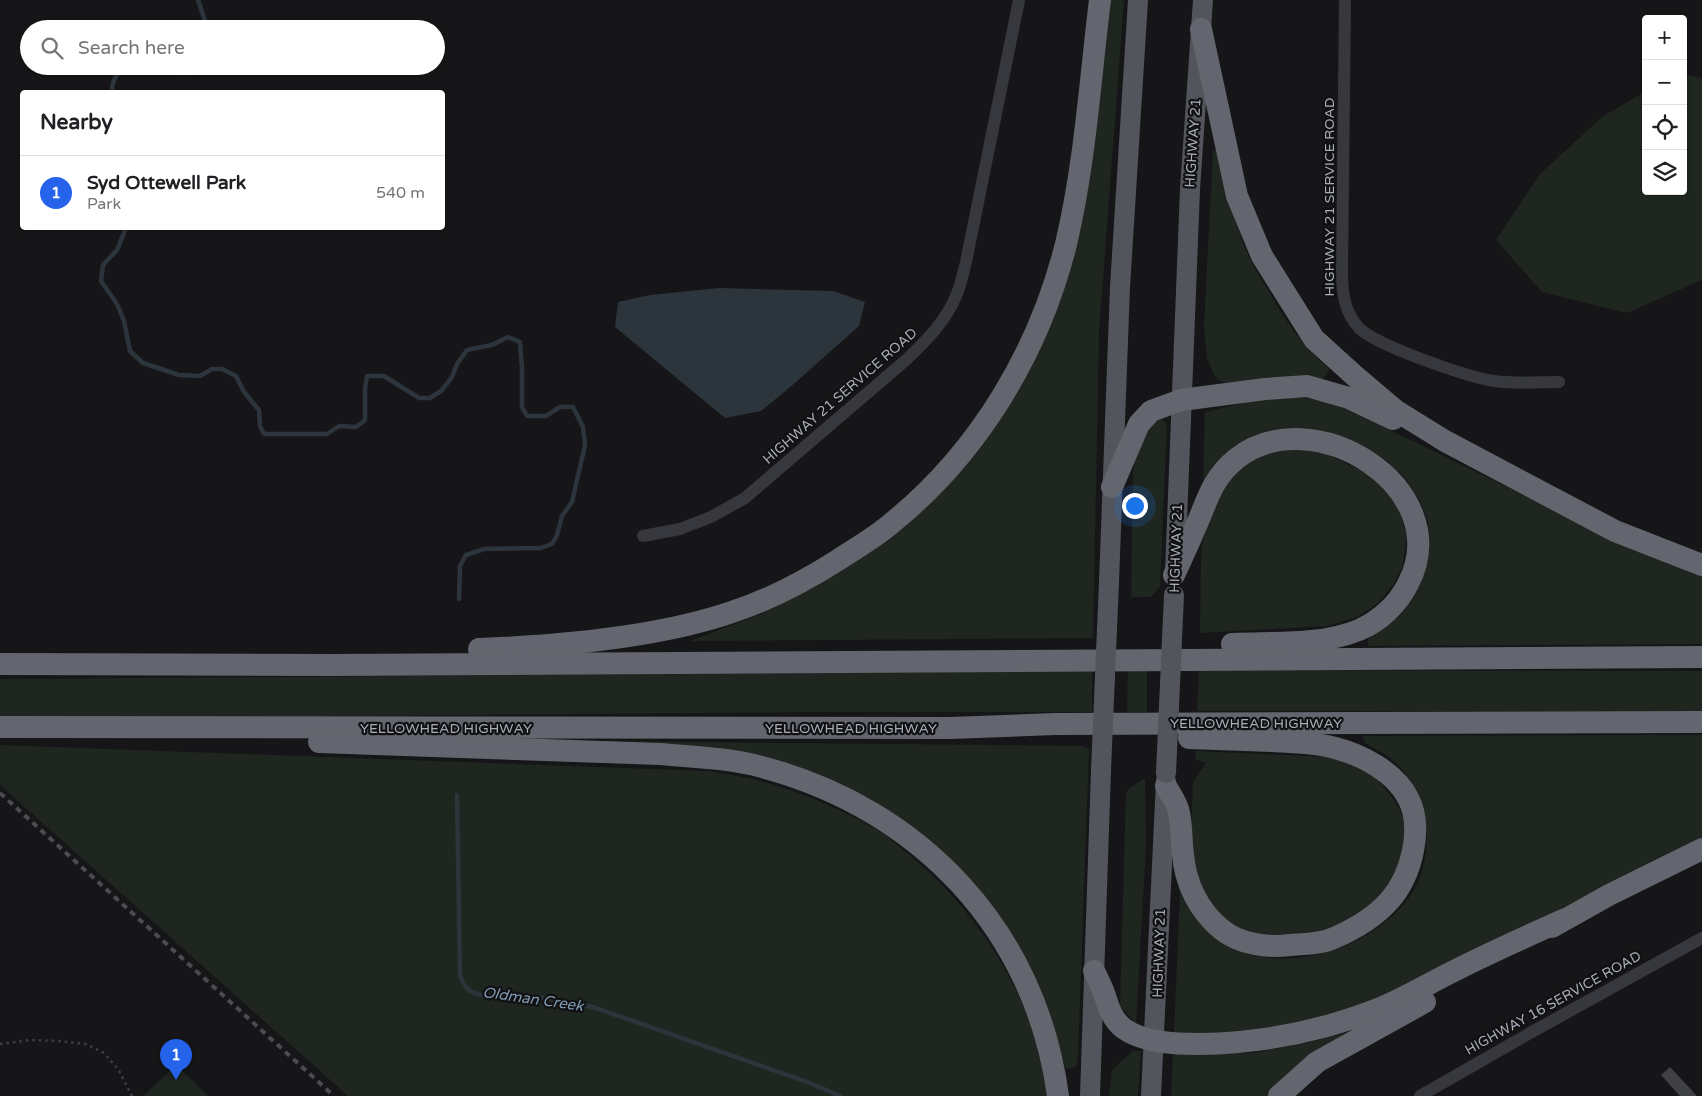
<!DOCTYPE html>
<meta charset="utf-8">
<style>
body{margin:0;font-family:"Varela Round",sans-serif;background:#f2f2f2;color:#202124}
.controls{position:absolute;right:15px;top:15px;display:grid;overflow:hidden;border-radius:5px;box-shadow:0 1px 4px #0004}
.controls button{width:45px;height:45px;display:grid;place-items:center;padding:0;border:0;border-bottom:1px solid #e0e0e0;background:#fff;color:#202124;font:25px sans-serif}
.you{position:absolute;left:1134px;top:505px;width:18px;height:18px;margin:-12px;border:4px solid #fff;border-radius:50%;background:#1a73e8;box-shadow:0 0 0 8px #1a73e833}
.badge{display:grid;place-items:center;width:32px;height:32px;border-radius:50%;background:#2563eb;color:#fff;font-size:16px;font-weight:700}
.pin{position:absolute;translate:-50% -41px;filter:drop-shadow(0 1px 2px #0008)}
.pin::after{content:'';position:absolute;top:26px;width:18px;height:15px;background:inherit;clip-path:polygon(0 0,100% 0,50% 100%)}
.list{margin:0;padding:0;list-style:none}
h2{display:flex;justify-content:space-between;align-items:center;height:65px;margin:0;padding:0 20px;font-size:21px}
h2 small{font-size:16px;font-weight:400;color:#757577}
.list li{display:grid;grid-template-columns:32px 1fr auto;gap:15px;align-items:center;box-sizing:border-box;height:75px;padding:0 20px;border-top:1px solid #e0e0e0}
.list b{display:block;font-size:19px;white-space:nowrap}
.list p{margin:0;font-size:16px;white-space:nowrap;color:#757577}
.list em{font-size:16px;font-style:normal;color:#757577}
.icon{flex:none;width:28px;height:28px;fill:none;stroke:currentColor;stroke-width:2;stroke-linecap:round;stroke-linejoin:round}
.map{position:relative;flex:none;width:1702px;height:1096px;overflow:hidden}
.search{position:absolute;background:#fff;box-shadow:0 1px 4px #0004;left:20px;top:20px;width:425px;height:55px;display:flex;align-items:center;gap:12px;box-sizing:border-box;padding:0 18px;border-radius:28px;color:#757577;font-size:19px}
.panel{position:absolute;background:#fff;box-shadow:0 1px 4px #0004;left:20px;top:90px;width:425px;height:140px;border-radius:5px}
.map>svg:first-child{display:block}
</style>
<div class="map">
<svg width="1702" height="1096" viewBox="0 0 1702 1096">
<rect width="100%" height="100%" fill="#161618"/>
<g fill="#1e261f">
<path d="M1111,0H1124L1099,332L1093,638L690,641L759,615L813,586L973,454L994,429L1015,396L1096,129Z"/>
<path d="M1690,75L1702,78V280L1627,313L1542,292L1496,240L1540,174L1602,117L1646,91V191H1683V77Z"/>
<path d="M1213,150H1217C1225,186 1234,225 1250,259C1256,271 1264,283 1271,295C1287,323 1304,349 1330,369L1322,380L1229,384L1218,380L1213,373L1207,358L1204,326Z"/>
<path d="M1292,397L1312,399L1338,405L1594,529L1702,573V644L1368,646V639L1399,617L1417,593L1426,565L1429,541L1428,521L1418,497L1404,477L1384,459L1344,438L1303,428L1269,430L1243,442L1213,466L1203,481L1205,412L1256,400Z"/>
<path d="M1160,418L1167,424L1160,587L1151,597H1131L1133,470L1137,450L1150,422Z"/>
<path d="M1290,447L1319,450L1374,477L1399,507L1407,536L1402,568L1393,585L1378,603L1357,617L1328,626L1200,633L1201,556L1206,518L1213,500L1247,460Z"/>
<path d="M1128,668L1147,669V712H1127Z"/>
<path d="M1199,670L1702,671V711H1197Z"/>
<path d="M1092,671V712H808L0,719V679Z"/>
<path d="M1702,735V840L1419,981L1333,1017L1239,1035L1174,1033L1180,892H1183C1197,907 1212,921 1226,935C1231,940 1236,948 1242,952C1248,955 1258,956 1264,957C1317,966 1388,936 1415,888C1427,866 1429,838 1424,814C1420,793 1406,770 1389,757C1380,750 1367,748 1362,737L1365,736Z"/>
<path d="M595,741L1082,746L1089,749L1078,1056L1076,1067L1066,1069L1059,1046L1024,960L854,792Z"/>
<path d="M0,745L708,771C727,774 746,777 764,782C802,792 848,812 882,833C891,838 898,846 906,852C953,890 992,939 1018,994C1034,1027 1041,1061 1049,1096H348L0,785Z"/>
<path d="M1196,751L1331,757L1353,764L1370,774L1381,783L1397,804L1408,828L1397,879L1363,915L1321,936H1263L1244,930L1226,920L1212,907L1197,879L1191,835L1193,782L1206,763L1195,759Z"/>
<path d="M1143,779H1145L1146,845L1136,1024L1120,1006L1126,792C1131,786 1137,784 1143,779Z"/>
<path d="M1348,1032L1275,1087L1267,1096H1171L1173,1056L1176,1054L1253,1053L1307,1043Z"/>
<path d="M1133,1051H1141L1138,1096H1109L1112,1070Z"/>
<path d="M176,1065L208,1096H143Z"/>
</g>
<path fill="#2c353c" d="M719,288L833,291L865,302L859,326L795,383L761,411L725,418L615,327L618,302L650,295Z"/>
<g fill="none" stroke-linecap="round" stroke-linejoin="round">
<g stroke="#2c353c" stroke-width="4.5">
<path d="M198,0L206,24V29"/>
<path d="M163,66C179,75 185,75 203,69L204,66"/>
<path d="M112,92C112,78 118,71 131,66"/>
<path d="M126,228L117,250L103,265L101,281L117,304L124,321L130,351L143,363L179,375L200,376L212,369H222L236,376L244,392L259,410L260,426L264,434H327L339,426L356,427L365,420V389L367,376H384L419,398H430L441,391L452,377L457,364L467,350L492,345L508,337L520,342L522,368V407L527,416H546L560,407H573L583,427L585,445L572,502L562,516L557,535L552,544L541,548L484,549L466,555L460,566L459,599"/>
<path d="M457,795L460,976C463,982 465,989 472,992C490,1000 519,995 538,997C558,999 577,1003 596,1008L810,1083L840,1096"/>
</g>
</g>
<path fill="#404145" d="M1670,1067L1697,1096H1680L1661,1075Z"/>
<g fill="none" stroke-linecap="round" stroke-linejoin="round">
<path stroke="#3d3f44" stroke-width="2.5" stroke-dasharray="2.5 4" stroke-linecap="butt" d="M0,1044L30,1040L59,1041L86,1044L104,1053L118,1069L132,1096"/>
<g stroke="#37383d" stroke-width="12">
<path d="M1345,0L1342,271C1342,292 1344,312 1359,328C1377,346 1468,377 1494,381C1516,384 1538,382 1559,382"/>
<path d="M643,536L680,529L711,517L745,498L906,360C926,341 946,321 956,296C961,285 963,273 966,262L1019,0"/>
<path d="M1420,1096L1530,1033L1702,938"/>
</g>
<g stroke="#53555c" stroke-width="20">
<path d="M1175,572L1190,189L1203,0"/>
<path d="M1109,582L1120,287L1138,0"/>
<path d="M1090,1096L1101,770"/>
<path d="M1151,1096L1166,781"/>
</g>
<g stroke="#63666e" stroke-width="22">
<path d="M1201,29L1237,196L1262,256L1314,339L1356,377L1395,410L1445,441L1615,531L1702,565"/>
<path d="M1112,487L1139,424L1151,411L1181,400L1265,389L1307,386L1349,398L1393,419"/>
<path d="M1174,575C1183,556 1191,538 1199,519C1209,495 1214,477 1236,459C1312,398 1458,488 1408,584C1398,604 1380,621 1359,630C1320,646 1274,642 1232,644"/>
<path d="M479,649C559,646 656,638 732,612C769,600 805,581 838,560C856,548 876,537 893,522C979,452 1039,352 1066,244C1085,164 1090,81 1100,0"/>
<path d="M0,664L332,665L1702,657"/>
<path d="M0,727L950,728L1055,724L1702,722"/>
<path d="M319,742L660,754C694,757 729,758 762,767C921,809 1036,931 1058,1096"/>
<path d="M1166,786C1170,794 1178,804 1179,813C1182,826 1181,841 1183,854C1185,883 1199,911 1221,929C1239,944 1267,948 1290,945C1304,944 1321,944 1334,938C1355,929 1375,917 1390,900C1411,876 1424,828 1408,798C1395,772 1362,755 1335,748C1315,742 1292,742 1272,741C1244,740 1216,739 1189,738"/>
<path d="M1552,927L1609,895L1702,849"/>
<path d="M1094,971C1098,979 1102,987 1105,996C1109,1008 1112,1019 1123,1028C1143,1043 1176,1044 1200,1044C1261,1043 1322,1031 1378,1009C1403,999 1426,985 1450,973C1487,954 1525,937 1563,920"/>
<path d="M1279,1096L1317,1062L1425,1002"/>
</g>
<path stroke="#4a4c52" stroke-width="4" stroke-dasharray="6 5" stroke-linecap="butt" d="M0,793L334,1096"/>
<g stroke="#53555c" stroke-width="20">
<path d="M1101,770L1109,582"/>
<path d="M1166,773L1174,595"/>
</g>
</g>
<g text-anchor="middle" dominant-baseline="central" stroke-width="4.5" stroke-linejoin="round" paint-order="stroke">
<g font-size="14" fill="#a8adb8" stroke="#111113">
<text transform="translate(1193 143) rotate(-86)">HIGHWAY 21</text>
<text transform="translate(1329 197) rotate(-90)">HIGHWAY 21 SERVICE ROAD</text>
<text transform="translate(840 396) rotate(-41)">HIGHWAY 21 SERVICE ROAD</text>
<text transform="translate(1176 548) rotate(-88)">HIGHWAY 21</text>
<text x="1256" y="723">YELLOWHEAD HIGHWAY</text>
<text x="446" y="728">YELLOWHEAD HIGHWAY</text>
<text x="851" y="728">YELLOWHEAD HIGHWAY</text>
<text transform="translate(1159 953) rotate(-88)">HIGHWAY 21</text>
<text transform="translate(1553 1003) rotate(-29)">HIGHWAY 16 SERVICE ROAD</text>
</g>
<g font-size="15" font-style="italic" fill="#7f9bb3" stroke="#111113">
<text transform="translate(533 999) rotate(8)">Oldman Creek</text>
</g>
</g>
</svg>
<div class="controls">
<button>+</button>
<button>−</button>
<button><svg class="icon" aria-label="locate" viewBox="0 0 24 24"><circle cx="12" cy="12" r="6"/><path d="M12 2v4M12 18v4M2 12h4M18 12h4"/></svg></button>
<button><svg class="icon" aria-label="layers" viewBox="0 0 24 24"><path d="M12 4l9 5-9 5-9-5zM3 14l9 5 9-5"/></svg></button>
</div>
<div class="you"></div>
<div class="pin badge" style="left:176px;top:1080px">1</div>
<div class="search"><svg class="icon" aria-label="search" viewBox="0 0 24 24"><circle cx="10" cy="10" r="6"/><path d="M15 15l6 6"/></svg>Search here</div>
<section class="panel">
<h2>Nearby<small></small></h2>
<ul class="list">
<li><span class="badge">1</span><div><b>Syd Ottewell Park</b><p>Park</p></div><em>540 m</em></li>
</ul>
</section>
</div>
